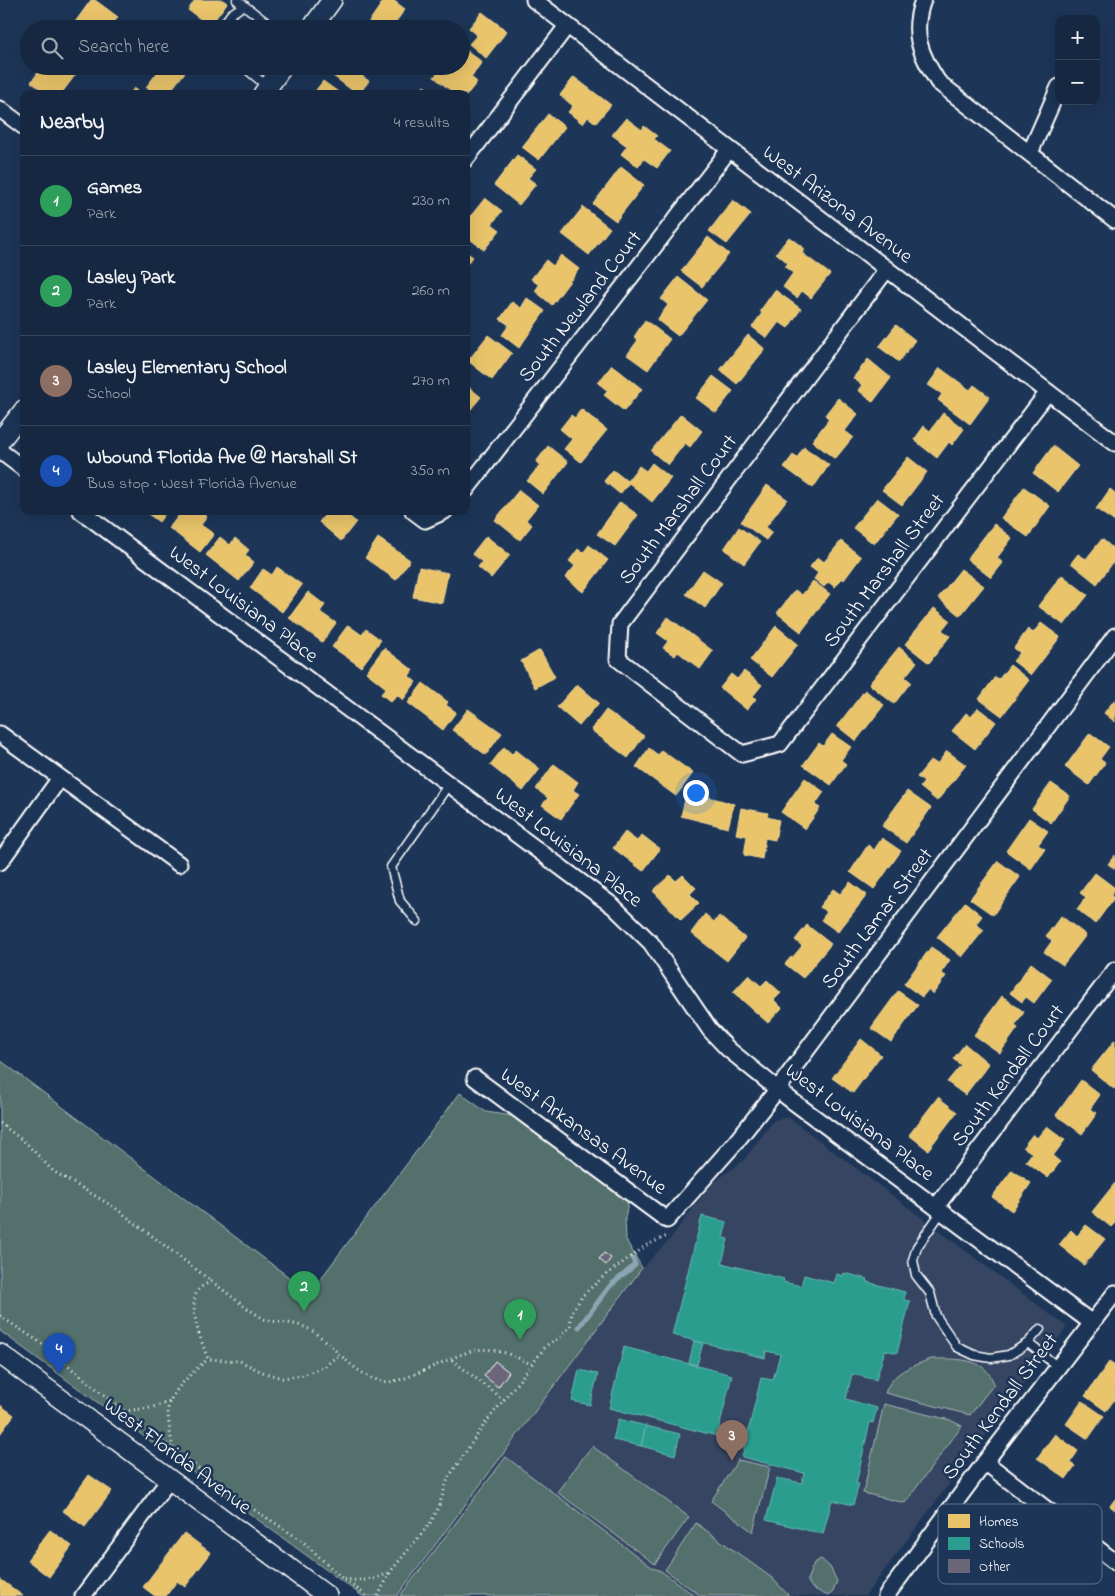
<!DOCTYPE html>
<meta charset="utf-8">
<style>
body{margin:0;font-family:"Indie Flower",sans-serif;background:#1f3048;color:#f1f3f6}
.controls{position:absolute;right:15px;top:15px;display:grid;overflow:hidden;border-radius:10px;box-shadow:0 5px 20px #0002}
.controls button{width:45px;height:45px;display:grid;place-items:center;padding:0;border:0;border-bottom:1px solid #35445a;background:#162841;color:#f1f3f6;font:25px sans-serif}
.you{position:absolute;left:695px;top:792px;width:18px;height:18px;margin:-12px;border:4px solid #fff;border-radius:50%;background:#1a73e8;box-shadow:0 0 0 8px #1a73e833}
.badge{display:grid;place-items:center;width:32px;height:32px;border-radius:50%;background:#ffd166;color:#fff;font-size:16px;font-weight:700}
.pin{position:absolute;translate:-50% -41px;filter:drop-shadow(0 1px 2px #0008)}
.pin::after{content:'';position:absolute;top:26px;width:18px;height:15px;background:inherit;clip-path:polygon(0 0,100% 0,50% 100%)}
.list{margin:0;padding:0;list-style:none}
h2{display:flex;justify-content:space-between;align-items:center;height:65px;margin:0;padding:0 20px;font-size:21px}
h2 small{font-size:16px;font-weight:400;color:#9ea6b1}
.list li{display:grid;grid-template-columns:32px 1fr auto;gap:15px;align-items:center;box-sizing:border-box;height:90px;padding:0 20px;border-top:1px solid #35445a}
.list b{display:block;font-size:19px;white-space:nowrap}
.list p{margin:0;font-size:16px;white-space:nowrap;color:#9ea6b1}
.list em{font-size:16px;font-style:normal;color:#9ea6b1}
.icon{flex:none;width:28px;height:28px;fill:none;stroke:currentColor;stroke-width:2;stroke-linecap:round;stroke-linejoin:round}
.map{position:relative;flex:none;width:1115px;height:1596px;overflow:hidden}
.search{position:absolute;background:#162841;box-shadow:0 5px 20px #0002;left:20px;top:20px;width:450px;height:55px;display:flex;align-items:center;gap:12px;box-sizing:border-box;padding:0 18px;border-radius:28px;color:#9ea6b1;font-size:19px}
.panel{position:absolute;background:#162841;box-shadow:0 5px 20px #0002;left:20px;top:90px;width:450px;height:425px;border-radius:10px}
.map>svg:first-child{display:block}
</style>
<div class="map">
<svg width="1115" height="1596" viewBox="0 0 1115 1596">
<rect width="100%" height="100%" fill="#1d3557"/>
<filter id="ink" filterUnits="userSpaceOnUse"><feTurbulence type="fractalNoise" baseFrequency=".02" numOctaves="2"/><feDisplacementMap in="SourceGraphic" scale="10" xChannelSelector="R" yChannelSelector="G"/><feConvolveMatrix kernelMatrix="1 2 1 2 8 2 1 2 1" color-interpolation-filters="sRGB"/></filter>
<g filter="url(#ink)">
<path fill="#354462" d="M788,1117L1067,1327L865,1596H397L642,1268L670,1239L711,1184L743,1161L774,1120Z"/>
<g fill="#536f6c" stroke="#a9b7b6">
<path d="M0,1060L310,1293L460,1093L486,1112L519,1117L629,1198L625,1218L626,1240L642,1268L397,1596H362L0,1331Z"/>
<path d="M931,1359C954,1359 986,1356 994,1384L970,1415L885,1393C893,1371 910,1367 931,1359Z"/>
<path d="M884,1404L950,1420L962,1426L905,1503L863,1493Z"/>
<path d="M592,1446L689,1517L655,1564L557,1492Z"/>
<path d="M506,1457L653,1568L661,1571L695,1596H400Z"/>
<path d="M738,1460L770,1467L753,1532L711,1501Z"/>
<path d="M696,1523L772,1578L789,1596H701L665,1570Z"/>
<path d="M821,1559L830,1567L837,1581L833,1592L828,1596L812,1588L807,1580L814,1563Z"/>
</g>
<g fill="#e9c46a" stroke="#f0d697">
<path d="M91,0H95L118,17L109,29H70Z"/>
<path d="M195,0H223L227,3L210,26L188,10Z"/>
<path d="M384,0H393L405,9L391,29H364Z"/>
<path d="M482,12L507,31L486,58L469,44L477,35L469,28Z"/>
<path d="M465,49L482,62L471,77L477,82L466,96V94H455L434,77L443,66H461V54Z"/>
<path d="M43,66H82L61,94H47L31,82Z"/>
<path d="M148,66H181L186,71L168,94H155L146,87L157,73Z"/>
<path d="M340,66H369L362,76L369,81L359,94H357L333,76Z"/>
<path d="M574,77L611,105L596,123L588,117L583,124L568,112L573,106L560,95Z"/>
<path d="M323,81L341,94H313Z"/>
<path d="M424,86L434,94H419Z"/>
<path d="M134,88L142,94H130Z"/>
<path d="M548,114L565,127L539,160L522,147Z"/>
<path d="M626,118L642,130L644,126L657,136L654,139L670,151L657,168L644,159L638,167L621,154L627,146L612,135Z"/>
<path d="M517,155L536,169L528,178L536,184L519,205L494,185Z"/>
<path d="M621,167L644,185L616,221L593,204Z"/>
<path d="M485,198L502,211L492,224L500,230L484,250L466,236V222Z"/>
<path d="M733,200L751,214L727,244L709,231Z"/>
<path d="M583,207L610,228L589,255L562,234Z"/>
<path d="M708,237L729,254L702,287L681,271Z"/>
<path d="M789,237L805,249L802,253L830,274L811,298L802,291L797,298L783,287L793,273L785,267L788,263L776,253Z"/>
<path d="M466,252L473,257L466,265Z"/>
<path d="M561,255L579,269L552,305L535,291L539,285L531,279L546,260L553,266Z"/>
<path d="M678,277L707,300L678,336L657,320L668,305L661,299Z"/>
<path d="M775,290L801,309L788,328L779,322L767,338L752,327L762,313L760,311Z"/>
<path d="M527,298L545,311L519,348L502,335L509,325L500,319L512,302L521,308Z"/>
<path d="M645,320L670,339L648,370L627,355L638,340L634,337Z"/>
<path d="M896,325L915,340L899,362L879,347Z"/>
<path d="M488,335L512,353L492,380L468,361Z"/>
<path d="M748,335L765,349L737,384L720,370Z"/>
<path d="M868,359L891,378L873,402L858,390L862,385L853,378Z"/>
<path d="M612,365L642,389L624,411L604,395L608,391L598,383Z"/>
<path d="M940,368L970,390L974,385L990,397L970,424L938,400L942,394L928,385Z"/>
<path d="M713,376L733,391L716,413L696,398Z"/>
<path d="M466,385L481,397L466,415Z"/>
<path d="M838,398L858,414L845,431L853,437L835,459L812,441L829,419L825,415Z"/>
<path d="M581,409L607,430L581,462L564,449L572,439L560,429L571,415L575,418Z"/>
<path d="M943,413L964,429L952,445L949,442L937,458L914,440L924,426L930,431Z"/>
<path d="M681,414L702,431L690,447L685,443L668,465L651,451Z"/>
<path d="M548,446L568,462L543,494L527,481L540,465L536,462Z"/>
<path d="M1053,446L1078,466L1058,492L1033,473Z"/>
<path d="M804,447L829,465L813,488L784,467L793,455L797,458Z"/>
<path d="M908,457L927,472L902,505L882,490Z"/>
<path d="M652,463L671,478L652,502L629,483L620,494L604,481L613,470L627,481L639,466L646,471Z"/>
<path d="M767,485L787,499L766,527L772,532L766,540L741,522Z"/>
<path d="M1024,487L1050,506L1028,537L1001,518Z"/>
<path d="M1110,489L1115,493V522L1096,509Z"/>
<path d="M519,490L538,505L526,520L532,525L520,540L495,520Z"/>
<path d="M877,498L898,514L874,544L853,528Z"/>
<path d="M620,502L638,515L615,546L597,534Z"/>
<path d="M144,511H167L159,522Z"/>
<path d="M182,511L187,513L189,511H199L207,517L201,525L214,534L200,552L169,528Z"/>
<path d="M328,511H343L356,522L341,541L319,522Z"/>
<path d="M994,524L1012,538L997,558L1003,563L991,578L967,559Z"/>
<path d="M739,527L760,542L744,564L724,549Z"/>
<path d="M486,536L510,555L491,578L478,567L482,562L472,554Z"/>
<path d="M220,537L230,545L235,538L249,550L245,555L254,562L239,581L206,555Z"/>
<path d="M378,538L410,560L396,580L365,558Z"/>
<path d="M1102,539L1115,550V560L1097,584L1071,563L1078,554L1086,559Z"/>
<path d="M841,541L861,557L844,580L842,578L835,587L828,582L824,587L814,579L818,573L810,567L818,557L824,562Z"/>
<path d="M589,545L608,560L583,592L565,578L575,566L569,561L578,549L583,553Z"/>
<path d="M277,567L302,585L282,612L250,588L263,569L272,575Z"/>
<path d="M419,567L448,573L442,603L413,597Z"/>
<path d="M961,569L984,586L960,616L938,598Z"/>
<path d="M703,570L722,583L705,608L686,594Z"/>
<path d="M1062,575L1088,595L1064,625L1038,606Z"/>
<path d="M813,581L830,594L801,632L777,613L795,590L802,595Z"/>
<path d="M308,592L325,605L320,612L336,623L322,642L289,618Z"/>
<path d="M934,608L950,620L942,630L950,636L929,663L905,644Z"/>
<path d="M668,617L713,651L700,669L678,652L675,656L663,648L668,641L657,633Z"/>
<path d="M1041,623L1060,637L1031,675L1013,661L1020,653L1014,648L1028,629L1033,633Z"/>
<path d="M348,625L362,635L366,629L381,640L361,667L332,647Z"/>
<path d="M776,626L798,644L772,677L750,660Z"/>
<path d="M899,647L917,662L905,677L911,682L894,704L869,684Z"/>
<path d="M384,648L413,670L409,676L416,682L403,700L397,695L391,702L381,694L386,688L366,672Z"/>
<path d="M540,650L555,677L535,688L521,661Z"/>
<path d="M1010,665L1029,680L1002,716L979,699L995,677L999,679Z"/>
<path d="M744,671L762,685L753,696L756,699L747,710L720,688L731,674L737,679Z"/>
<path d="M423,683L448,702L446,705L456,712L443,730L408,703Z"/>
<path d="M577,684L599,703L579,726L557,707Z"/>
<path d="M865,690L884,705L856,741L837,726Z"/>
<path d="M1115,699V722L1104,713Z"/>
<path d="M978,708L996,722L975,749L952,731L966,713L971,717Z"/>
<path d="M468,709L502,733L486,755L452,730Z"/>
<path d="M606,710L644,736L628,758L591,730Z"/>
<path d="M1090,733L1109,747L1100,759L1105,763L1089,785L1065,767Z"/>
<path d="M832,734L851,747L841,760L846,764L831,785L803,765L819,743L823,746Z"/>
<path d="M504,747L512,754L516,750L540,769L523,791L490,765Z"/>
<path d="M649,748L658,755L661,750L693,773L676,796L636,767Z"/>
<path d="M947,751L966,765L937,801L920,787L924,782L917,777L931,760L937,764Z"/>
<path d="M554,764L578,782L573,790L579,794L561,819L542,805L548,798L536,789Z"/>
<path d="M805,778L824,792L815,805L820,808L805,829L781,812Z"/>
<path d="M1051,783L1070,796L1051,823L1032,809Z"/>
<path d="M687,791L734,804L728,828L681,816Z"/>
<path d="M907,791L931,808L906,843L882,826Z"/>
<path d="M741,808L768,813L767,817L779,820L775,840L765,838L762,859L744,855L747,836L736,834Z"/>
<path d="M1029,818L1048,831L1038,845L1045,849L1031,869L1006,851Z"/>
<path d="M625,832L637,841L642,835L660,849L643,871L613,848Z"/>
<path d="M882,838L901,851L874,889L850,872L868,845L874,850Z"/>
<path d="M1115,855V869L1108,864Z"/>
<path d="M998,861L1020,877L993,915L970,899Z"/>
<path d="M1095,873L1115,888L1111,896L1114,898L1095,924L1077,909L1086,897L1080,893Z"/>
<path d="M670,875L676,881L683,875L696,888L690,894L699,903L681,920L653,891Z"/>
<path d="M850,882L867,895L838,932L821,920L827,912L819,907L833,889L840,894Z"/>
<path d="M965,902L982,916L976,924L984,930L962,957L937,937Z"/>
<path d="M705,914L714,922L719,916L745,938L727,961L691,933Z"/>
<path d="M1061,916L1086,935L1063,965L1044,952L1052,941L1046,936Z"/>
<path d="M807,925L831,944L803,978L785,964L791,957L792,958L802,946L795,940Z"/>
<path d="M931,947L950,960L941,973L946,976L933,994L928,990L922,997L904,984Z"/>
<path d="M1031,963L1052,979L1034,1003L1026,997L1022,1002L1010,993Z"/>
<path d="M749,975L761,986L767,980L781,993L774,1000L782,1008L768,1023L733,992Z"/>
<path d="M898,991L918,1005L891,1042L871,1028Z"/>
<path d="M1002,996L1024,1012L1015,1026L1018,1028L1000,1053L974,1035Z"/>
<path d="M861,1039L881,1055L853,1093L832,1078Z"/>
<path d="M1115,1040V1088L1114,1089L1091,1070Z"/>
<path d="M965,1044L989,1064L965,1095L947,1082L961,1065L953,1059Z"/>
<path d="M1081,1080L1100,1095L1090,1109L1097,1113L1082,1134L1056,1115Z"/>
<path d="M938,1097L957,1112L928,1150L909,1135Z"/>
<path d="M1047,1126L1065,1140L1053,1156L1060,1162L1048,1178L1026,1161L1032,1153L1023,1147L1033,1134L1037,1138Z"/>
<path d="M1012,1170L1031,1183L1012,1211L992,1197Z"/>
<path d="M1115,1183V1223L1111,1227L1092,1212Z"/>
<path d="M1086,1225L1105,1239L1084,1265L1059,1245L1071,1230L1077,1236Z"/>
<path d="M1109,1362L1115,1366V1399L1106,1411L1085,1396Z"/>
<path d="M1082,1401L1104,1416L1088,1439L1066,1424Z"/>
<path d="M0,1405L14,1415L0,1434Z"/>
<path d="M1055,1434L1078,1451L1070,1463L1075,1466L1066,1479L1037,1458Z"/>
<path d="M89,1475L112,1491L85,1527L63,1511Z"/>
<path d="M1115,1499V1510L1110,1506Z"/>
<path d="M50,1530L72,1546L49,1577L27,1560Z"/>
<path d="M184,1533L211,1553L185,1587L177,1581L166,1596H155L143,1587Z"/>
<path d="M0,1579L23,1596H0Z"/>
</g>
<g fill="#2a9d8f" stroke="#6abab1">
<path d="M702,1216L727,1222L723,1238L728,1239L722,1263L784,1279L783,1282L801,1286L804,1275L834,1283L837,1274L843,1276L844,1273L868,1279L867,1282L905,1292L904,1300L910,1301L897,1353L885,1350L876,1380L852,1374L846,1399L877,1408L873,1423L870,1422L856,1484H859L853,1505L832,1500L823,1534L766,1520L777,1478L802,1483L804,1473L742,1457L761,1378L773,1380L780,1354L766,1351L765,1358L672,1335Z"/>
<path d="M694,1341L703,1343L697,1365L689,1363Z"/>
<path d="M624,1347L732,1375L717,1436L609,1408Z"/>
<path d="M579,1370L598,1374L590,1405L572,1401Z"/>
<path d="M618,1419L646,1426L641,1446L613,1440Z"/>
<path d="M646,1426L680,1434L675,1455L641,1446Z"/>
</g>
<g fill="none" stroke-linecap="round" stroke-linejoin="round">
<path stroke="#8ba5b5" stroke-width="5" d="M579,1327L610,1286L635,1265L633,1259"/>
</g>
<g fill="#6c667b" stroke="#fff">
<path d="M604,1253L611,1258L606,1265L599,1259Z"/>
<path d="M495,1361L509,1372L498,1387L484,1376Z"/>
</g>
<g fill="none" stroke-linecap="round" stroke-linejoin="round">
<defs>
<g id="service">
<path d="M237,0L275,29"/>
<path d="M220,29L231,14L244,5"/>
<path d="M243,66L268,87"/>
<path d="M417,921L400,901L391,867L449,784"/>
<path d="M942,1211L917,1247L913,1260L916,1275L930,1293L936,1316L957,1347L974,1355L991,1358L1009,1355L1028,1343L1040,1329"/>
<path d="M1028,1343L1058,1367"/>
</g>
<g id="minor">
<path d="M534,0L1115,443"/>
<path d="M923,0C911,33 920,54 938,82L1115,220"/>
<path d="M0,109L24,127"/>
<path d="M1030,153L1059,87"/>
<path d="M466,159L567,26"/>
<path d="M887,269L620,624L618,659L742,754L780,744L1048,392"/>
<path d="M0,451L24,469"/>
<path d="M466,490L729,150"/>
<path d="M81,511L613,906L651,943L710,1030L728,1049L787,1097L1092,1323"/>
<path d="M413,511L425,520L445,511"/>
<path d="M0,734L179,864"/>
<path d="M0,862L60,778"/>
<path d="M475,1078L667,1220L735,1143L777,1090L1115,636"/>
<path d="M936,1207L1115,970"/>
<path d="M985,1462L1115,1562"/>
<path d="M83,1596L169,1480"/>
<path d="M886,1596L985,1462L1115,1293"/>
</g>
<g id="tertiary">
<path d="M311,29L332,0"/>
<path d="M263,94L283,66"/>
<path d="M0,441L24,410"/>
<path d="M0,1354L327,1596"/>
</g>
</defs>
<use href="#service" stroke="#fff" stroke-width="11"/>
<use href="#minor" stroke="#fff" stroke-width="19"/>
<use href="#tertiary" stroke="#fff" stroke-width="22"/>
<g stroke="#fff" stroke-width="3" stroke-dasharray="1 4" stroke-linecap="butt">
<path d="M0,1123L26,1143L53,1171L114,1207L248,1309C253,1312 259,1316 264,1319C280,1324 297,1321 312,1331C336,1346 356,1379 387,1382C398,1382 410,1376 420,1372C434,1367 464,1351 477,1350C497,1347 514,1356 531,1364"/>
<path d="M211,1281C207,1284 200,1287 198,1290C187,1307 202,1343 208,1359L240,1361L262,1372L282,1378L304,1375L325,1366L340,1354"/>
<path d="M0,1316L38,1341L124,1411L198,1468L224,1490L301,1540L343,1579L367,1596"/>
<path d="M452,1360L504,1400"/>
<path d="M124,1411L150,1408L169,1402"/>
<path d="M173,1448C171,1438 165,1410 170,1401C177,1386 195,1370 208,1359"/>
<path d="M344,1579C362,1582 374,1580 391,1572"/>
<path d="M378,1596L391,1571L431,1522L439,1506L448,1478L484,1425L547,1345L562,1336L570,1326L572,1312L583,1295L603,1277L647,1245L667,1236"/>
</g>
<use href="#service" stroke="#1d3557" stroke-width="8"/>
<use href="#minor" stroke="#1d3557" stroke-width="15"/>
<use href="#tertiary" stroke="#1d3557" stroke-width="19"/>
</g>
</g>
<g text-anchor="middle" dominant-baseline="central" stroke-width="5" stroke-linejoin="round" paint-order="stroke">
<g font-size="21" fill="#fff" stroke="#1d3557">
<text transform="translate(837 205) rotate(37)">West Arizona Avenue</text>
<text transform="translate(581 307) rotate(-52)">South Newland Court</text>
<text transform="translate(679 510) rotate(-53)">South Marshall Court</text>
<text transform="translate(885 571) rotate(-53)">South Marshall Street</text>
<text transform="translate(243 605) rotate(37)">West Louisiana Place</text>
<text transform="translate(568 848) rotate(38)">West Louisiana Place</text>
<text transform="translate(878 919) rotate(-53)">South Lamar Street</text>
<text transform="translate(1009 1076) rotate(-53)">South Kendall Court</text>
<text transform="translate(859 1123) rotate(37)">West Louisiana Place</text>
<text transform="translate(583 1132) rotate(36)">West Arkansas Avenue</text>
<text transform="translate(1001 1407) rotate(-53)">South Kendall Street</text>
<text transform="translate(177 1457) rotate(37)">West Florida Avenue</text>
</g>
</g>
<rect x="938" y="1504" width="164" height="80" rx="8" fill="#1d3557" stroke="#617289" stroke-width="1"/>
<rect x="948" y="1514" width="22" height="14" fill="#e9c46a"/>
<rect x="948" y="1537" width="22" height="13" fill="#2a9d8f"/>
<rect x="948" y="1559" width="22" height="14" fill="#6c667b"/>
<g font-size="14" fill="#fff">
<text x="979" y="1526">Homes</text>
<text x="979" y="1548">Schools</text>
<text x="979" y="1571">Other</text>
</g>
</svg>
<div class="controls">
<button>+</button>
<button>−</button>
</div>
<div class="you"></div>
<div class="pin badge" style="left:520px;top:1340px;background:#2e9e5b">1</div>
<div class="pin badge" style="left:304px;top:1312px;background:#2e9e5b">2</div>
<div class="pin badge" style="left:732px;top:1461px;background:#8d6e63">3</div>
<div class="pin badge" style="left:59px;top:1374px;background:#1a4fb4">4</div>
<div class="search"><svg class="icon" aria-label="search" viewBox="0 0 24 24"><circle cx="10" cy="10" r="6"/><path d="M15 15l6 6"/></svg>Search here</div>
<section class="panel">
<h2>Nearby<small>4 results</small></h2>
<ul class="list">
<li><span class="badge" style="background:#2e9e5b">1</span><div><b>Games</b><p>Park</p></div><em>230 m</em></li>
<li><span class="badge" style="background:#2e9e5b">2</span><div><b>Lasley Park</b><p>Park</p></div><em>260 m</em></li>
<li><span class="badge" style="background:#8d6e63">3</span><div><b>Lasley Elementary School</b><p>School</p></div><em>270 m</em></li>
<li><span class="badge" style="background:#1a4fb4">4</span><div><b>Wbound Florida Ave @ Marshall St</b><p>Bus stop · West Florida Avenue</p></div><em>350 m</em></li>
</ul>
</section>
</div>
